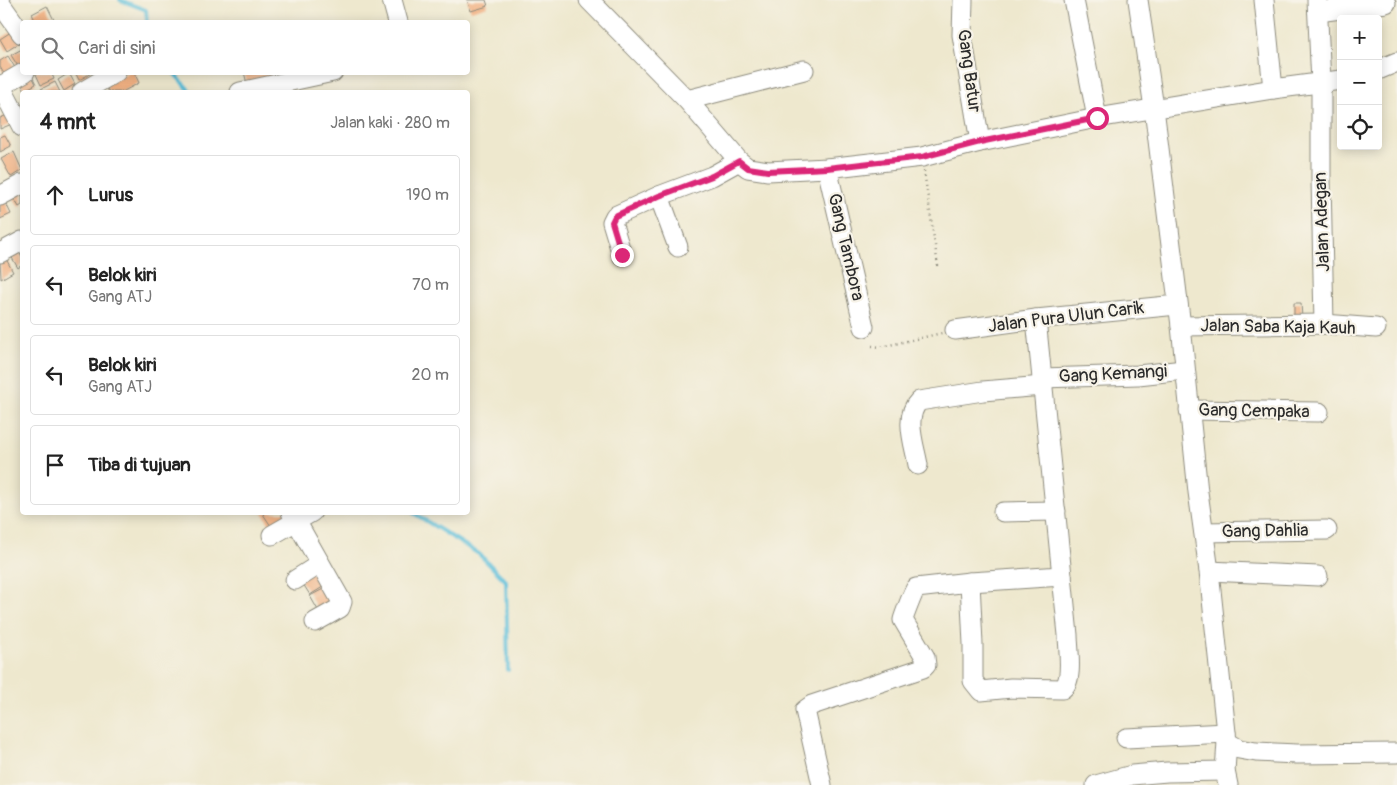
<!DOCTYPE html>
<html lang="id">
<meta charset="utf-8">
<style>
body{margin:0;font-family:Pangolin,sans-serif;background:#f2f2f2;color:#222}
.controls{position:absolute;right:15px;top:15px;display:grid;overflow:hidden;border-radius:5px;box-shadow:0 2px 12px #0003}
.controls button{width:45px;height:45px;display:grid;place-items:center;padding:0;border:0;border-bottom:1px solid #e0e0e0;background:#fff;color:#222;font:25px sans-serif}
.stop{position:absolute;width:15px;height:15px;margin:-11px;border:4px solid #db2777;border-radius:50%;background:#fff}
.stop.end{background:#db2777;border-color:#fff;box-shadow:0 1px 5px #0008}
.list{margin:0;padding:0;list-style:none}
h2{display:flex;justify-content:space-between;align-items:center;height:65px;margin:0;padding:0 20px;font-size:21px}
h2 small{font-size:16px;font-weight:400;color:#767676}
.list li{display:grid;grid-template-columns:32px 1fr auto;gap:15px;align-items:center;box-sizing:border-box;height:80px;margin:0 10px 10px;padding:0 10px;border:1px solid #e0e0e0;border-radius:5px}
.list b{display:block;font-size:19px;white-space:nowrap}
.list p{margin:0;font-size:16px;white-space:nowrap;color:#767676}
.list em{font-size:16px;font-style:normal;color:#767676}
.icon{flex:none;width:28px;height:28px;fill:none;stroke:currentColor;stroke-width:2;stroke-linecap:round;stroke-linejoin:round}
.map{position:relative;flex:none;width:1397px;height:785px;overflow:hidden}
.search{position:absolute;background:#fff;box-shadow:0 2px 12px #0003;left:20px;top:20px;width:450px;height:55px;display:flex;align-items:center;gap:12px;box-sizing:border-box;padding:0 18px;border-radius:5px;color:#767676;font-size:19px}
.panel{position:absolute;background:#fff;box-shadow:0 2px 12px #0003;left:20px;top:90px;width:450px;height:425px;border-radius:5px}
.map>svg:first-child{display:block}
</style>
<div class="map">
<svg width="1397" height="785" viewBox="0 0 1397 785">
<rect width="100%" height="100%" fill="#f7f3e8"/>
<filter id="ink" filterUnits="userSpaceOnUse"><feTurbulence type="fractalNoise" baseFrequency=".02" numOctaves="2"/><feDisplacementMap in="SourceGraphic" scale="10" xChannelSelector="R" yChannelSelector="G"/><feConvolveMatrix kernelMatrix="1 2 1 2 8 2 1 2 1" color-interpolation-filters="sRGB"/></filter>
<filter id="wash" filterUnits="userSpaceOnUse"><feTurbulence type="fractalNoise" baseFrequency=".0096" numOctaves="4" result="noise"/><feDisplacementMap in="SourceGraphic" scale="20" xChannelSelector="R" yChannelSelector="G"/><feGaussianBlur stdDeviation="1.12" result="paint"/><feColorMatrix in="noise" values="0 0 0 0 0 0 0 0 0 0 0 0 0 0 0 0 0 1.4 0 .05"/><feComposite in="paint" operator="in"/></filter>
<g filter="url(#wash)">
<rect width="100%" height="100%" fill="#eee8ce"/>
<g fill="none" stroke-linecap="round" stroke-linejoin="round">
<g stroke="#5cbfda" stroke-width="4">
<path d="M120,0L146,10L147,22"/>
<path d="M173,72L191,92"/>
<path d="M412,512L479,554L506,581L508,670"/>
</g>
</g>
<g id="blocks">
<g fill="#f1ad7d">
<path d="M467,0H486L488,6L471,11Z"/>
<path d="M47,6L55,22H36L32,14Z"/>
<path d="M14,30L21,42L7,51L0,39Z"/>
<path d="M22,49V67L19,68L11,55Z"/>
<path d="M8,56L17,71L6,77L0,67V61Z"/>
<path d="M35,72H51L54,79L41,85Z"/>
<path d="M75,72H93L79,80Z"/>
<path d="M129,72H134L139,83L122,92H109L105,85Z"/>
<path d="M244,72H274L276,82L248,88Z"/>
<path d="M69,73L75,84L64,91L58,80Z"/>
<path d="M31,74L36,84L25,90L19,81Z"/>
<path d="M55,82L60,92H43L41,89Z"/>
<path d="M10,114L14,123L0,129V118Z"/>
<path d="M5,135L11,146L0,152V137Z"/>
<path d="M14,152L22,170L11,177L1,159Z"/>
<path d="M22,189V205L19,207L12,195Z"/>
<path d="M3,197L11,214L0,219V199Z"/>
<path d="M19,251L22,257V265L18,268L11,256Z"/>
<path d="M5,257L13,272L1,279L0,260Z"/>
<path d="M1294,303H1301L1302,318L1294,319Z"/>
<path d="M265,512H286L291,521L275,532L263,514Z"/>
<path d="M317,569L326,585L310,595L300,579Z"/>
<path d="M327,587L336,603L319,612L310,596Z"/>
</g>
</g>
</g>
<g filter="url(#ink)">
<use href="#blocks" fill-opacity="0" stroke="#8c8a7c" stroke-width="1"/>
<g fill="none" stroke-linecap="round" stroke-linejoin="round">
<defs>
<g id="minor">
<path d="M392,0L398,22"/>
<path d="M589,0L687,100L739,161L748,168L768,171L827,168L922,157L980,142L1097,118L1273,89L1341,80"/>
<path d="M963,0L962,35L980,142"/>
<path d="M1074,0L1097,118"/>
<path d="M1138,0L1154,108L1181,326L1198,492L1209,571L1227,742L1225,771L1228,785"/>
<path d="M1264,0L1273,89"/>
<path d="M1317,0L1321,83V179L1324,324"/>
<path d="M0,3L22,34"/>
<path d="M1318,12L1386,3"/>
<path d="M1378,70L1397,62"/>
<path d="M0,85L22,127"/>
<path d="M1,86L25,72"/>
<path d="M82,92L116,72"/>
<path d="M240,92L333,72"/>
<path d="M687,100L804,70"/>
<path d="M827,168L864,327"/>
<path d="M0,196L22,184"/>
<path d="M659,196L678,247"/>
<path d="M0,253L22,241"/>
<path d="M622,255L612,222L615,216L659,196L712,176L739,161"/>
<path d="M1181,326L1324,324L1376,328"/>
<path d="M955,330L1036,319L1177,305"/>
<path d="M1042,378L1138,375L1184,370"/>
<path d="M1189,410L1319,412"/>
<path d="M918,465C915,446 903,417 919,401L983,391L1043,386"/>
<path d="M291,512L342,602L340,608L315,622"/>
<path d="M1003,512L1056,511"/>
<path d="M1204,532L1327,530"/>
<path d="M272,535L312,512"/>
<path d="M1209,571L1318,576"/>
<path d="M295,580L320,564"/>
<path d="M970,582L973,644V681L981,691L1011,688L1062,689C1074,681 1068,648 1068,635L1036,319"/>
<path d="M1126,738L1226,733"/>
<path d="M1227,742L1239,749L1256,752L1297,754L1397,753"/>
<path d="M822,785L805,710L812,705L923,668L926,665L925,657L903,620C904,616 913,592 916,588L970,582L1062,576"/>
<path d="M1096,785L1132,775L1167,772L1225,771"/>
</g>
</defs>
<use href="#minor" stroke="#8c8a7c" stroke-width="21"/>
<g stroke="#8c8a7c" stroke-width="2.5" stroke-dasharray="1 4" stroke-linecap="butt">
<path d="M924,171L938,266"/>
<path d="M872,346L881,347L942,333"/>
</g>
<use href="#minor" stroke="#fff" stroke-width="19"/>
</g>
</g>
<g fill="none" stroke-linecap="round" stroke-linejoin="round" filter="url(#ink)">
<path stroke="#db2777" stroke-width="6" d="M622,255L612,222L615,216L659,196L712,176L739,161L748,168L768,171L827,168L922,157L980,142L1097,118"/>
</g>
<g text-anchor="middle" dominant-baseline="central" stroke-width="4.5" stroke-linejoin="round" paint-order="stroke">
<g font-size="18" fill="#2b2b2b" stroke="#f7f3e8">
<text transform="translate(969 71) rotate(82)">Gang Batur</text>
<text transform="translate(1322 222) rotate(-92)">Jalan Adegan</text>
<text transform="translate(846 247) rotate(77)">Gang Tambora</text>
<text transform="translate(1066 317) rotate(-7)">Jalan Pura Ulun Carik</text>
<text transform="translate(1278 327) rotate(1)">Jalan Saba Kaja Kauh</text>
<text transform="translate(1113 374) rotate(-3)">Gang Kemangi</text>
<text transform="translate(1254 411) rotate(1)">Gang Cempaka</text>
<text transform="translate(1265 531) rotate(-1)">Gang Dahlia</text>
</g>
</g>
</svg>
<div class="controls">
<button>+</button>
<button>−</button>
<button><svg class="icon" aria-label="locate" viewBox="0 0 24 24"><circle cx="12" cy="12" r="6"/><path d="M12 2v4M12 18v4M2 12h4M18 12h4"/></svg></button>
</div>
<div class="stop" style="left:1097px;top:118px"></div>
<div class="stop end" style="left:622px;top:255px"></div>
<div class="search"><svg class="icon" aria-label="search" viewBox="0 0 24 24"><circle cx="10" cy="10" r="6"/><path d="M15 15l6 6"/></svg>Cari di sini</div>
<section class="panel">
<h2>4 mnt<small>Jalan kaki · 280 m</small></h2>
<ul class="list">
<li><svg class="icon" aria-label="ahead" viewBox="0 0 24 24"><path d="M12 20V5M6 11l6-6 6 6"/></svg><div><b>Lurus</b></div><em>190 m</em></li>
<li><svg class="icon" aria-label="left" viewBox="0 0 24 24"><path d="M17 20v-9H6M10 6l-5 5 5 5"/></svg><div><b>Belok kiri</b><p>Gang ATJ</p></div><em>70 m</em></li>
<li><svg class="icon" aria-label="left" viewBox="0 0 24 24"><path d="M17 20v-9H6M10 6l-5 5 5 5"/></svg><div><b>Belok kiri</b><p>Gang ATJ</p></div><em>20 m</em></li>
<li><svg class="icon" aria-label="arrive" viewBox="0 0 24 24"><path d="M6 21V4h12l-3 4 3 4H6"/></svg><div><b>Tiba di tujuan</b></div></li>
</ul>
</section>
</div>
